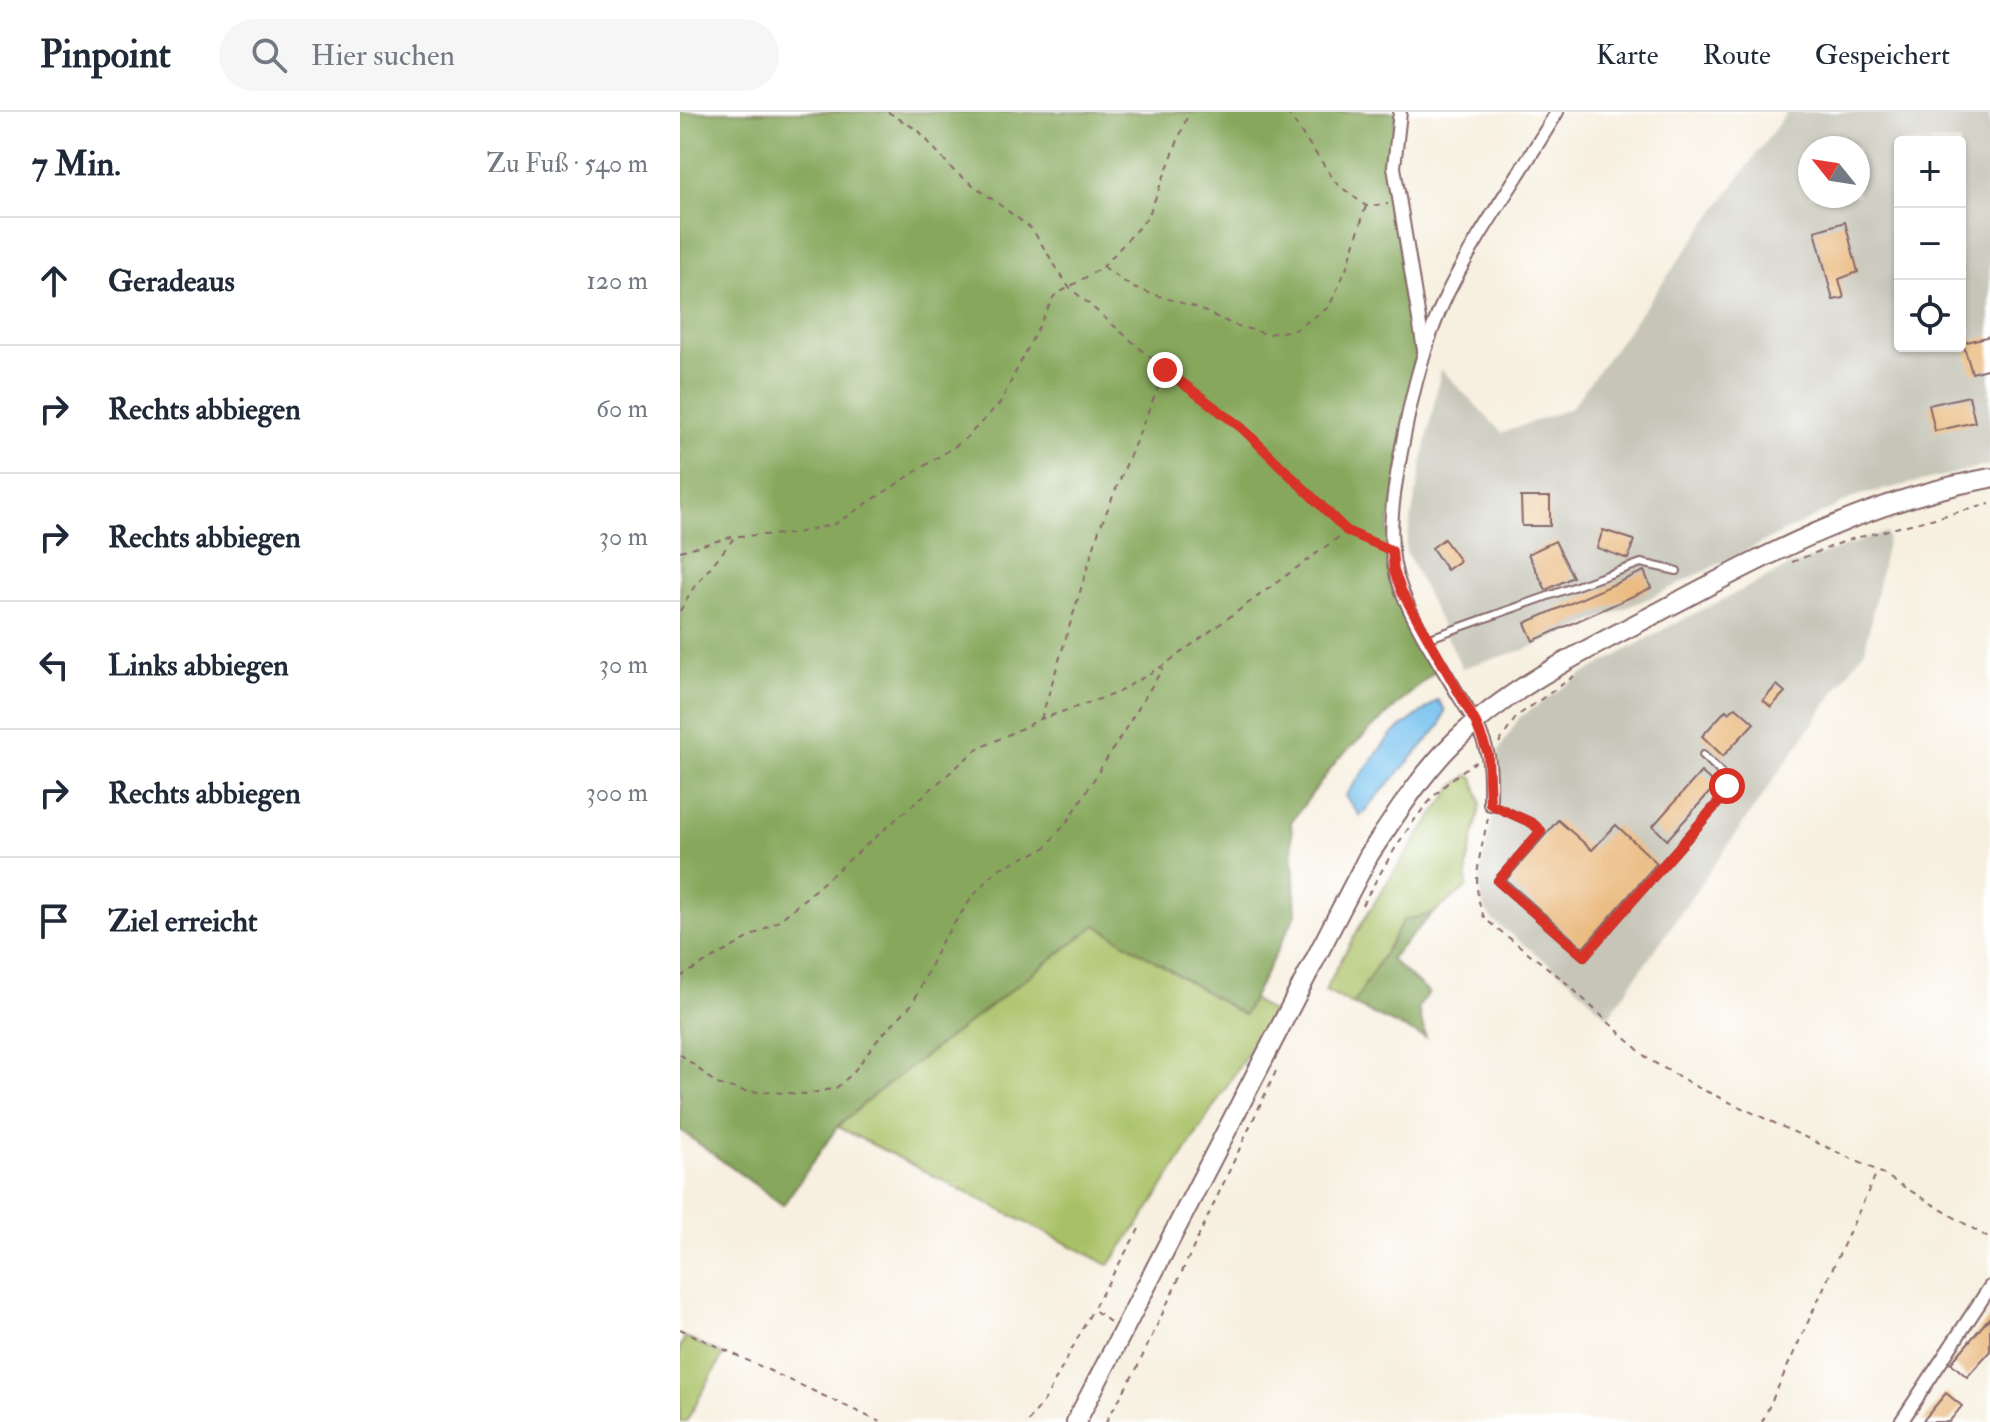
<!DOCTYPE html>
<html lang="de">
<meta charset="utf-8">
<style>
body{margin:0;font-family:"IM FELL Double Pica",serif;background:#f6f6f7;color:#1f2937}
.controls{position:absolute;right:24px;top:24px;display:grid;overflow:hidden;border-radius:8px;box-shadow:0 2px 6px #0004}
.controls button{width:72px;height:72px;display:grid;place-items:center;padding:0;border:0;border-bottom:2px solid #e0e1e3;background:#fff;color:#1f2937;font:40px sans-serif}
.compass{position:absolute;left:1118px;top:24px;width:72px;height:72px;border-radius:50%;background:#fff;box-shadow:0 2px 6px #0004;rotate:300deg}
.stop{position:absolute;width:24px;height:24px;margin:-18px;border:6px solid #d93025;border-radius:50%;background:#fff}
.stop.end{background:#d93025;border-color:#fff;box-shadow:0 2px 8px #0008}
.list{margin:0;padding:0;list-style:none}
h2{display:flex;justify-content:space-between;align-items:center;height:104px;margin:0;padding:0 32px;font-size:34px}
h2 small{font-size:26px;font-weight:400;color:#747a83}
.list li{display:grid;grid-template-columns:52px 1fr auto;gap:24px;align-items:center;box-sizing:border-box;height:128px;padding:0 32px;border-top:2px solid #e0e1e3}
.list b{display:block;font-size:30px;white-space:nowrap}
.list em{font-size:26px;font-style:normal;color:#747a83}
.icon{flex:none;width:44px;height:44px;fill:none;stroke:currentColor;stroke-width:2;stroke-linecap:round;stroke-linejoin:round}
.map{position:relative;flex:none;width:1310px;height:1310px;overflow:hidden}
header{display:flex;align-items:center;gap:48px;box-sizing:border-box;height:112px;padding:0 40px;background:#fff;border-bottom:2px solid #e0e1e3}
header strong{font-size:38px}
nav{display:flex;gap:44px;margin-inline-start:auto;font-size:28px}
.search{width:560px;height:72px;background:#f6f6f7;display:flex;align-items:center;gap:20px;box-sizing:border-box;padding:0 28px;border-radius:44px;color:#747a83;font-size:30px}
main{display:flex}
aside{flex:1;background:#fff}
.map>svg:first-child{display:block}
</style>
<header>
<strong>Pinpoint</strong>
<div class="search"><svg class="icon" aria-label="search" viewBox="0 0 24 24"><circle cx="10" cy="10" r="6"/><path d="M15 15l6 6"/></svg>Hier suchen</div>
<nav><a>Karte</a><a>Route</a><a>Gespeichert</a></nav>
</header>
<main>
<aside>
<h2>7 Min.<small>Zu Fuß · 540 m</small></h2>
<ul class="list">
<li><svg class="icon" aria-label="ahead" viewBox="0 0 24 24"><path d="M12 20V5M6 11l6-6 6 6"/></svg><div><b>Geradeaus</b></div><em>120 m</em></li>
<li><svg class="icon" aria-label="right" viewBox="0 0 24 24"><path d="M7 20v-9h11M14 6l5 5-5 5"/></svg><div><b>Rechts abbiegen</b></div><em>60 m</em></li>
<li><svg class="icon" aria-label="right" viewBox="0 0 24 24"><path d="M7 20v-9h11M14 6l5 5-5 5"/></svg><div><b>Rechts abbiegen</b></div><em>30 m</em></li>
<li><svg class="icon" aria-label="left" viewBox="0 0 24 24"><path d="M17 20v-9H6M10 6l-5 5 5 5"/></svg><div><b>Links abbiegen</b></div><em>30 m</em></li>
<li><svg class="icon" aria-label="right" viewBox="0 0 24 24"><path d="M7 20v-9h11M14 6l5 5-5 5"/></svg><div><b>Rechts abbiegen</b></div><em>300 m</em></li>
<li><svg class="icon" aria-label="arrive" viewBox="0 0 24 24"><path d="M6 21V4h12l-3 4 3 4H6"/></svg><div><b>Ziel erreicht</b></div></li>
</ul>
</aside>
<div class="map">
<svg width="1310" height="1310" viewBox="0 0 1310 1310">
<rect width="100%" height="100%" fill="#fff"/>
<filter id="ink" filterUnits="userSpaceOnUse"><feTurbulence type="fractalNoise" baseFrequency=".0125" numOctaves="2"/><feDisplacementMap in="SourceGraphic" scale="16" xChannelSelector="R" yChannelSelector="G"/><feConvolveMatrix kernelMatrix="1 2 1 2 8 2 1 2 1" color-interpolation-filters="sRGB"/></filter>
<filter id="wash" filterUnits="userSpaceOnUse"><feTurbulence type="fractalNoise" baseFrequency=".006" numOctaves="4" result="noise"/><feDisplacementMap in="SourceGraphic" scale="32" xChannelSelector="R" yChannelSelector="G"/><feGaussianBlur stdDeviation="1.8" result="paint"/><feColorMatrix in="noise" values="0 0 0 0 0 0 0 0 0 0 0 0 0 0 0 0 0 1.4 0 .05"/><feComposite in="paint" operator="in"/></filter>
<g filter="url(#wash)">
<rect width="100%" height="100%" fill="#f7f0e0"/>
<g fill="#c6c5b8" fill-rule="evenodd">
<path d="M1107,0H1310V353L1177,384L974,484L847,537L782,556L725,437L761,257L822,321L891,296ZM1220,30H1280V234H1220ZM1130,36H1178V84H1130Z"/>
<path d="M1207,420L1208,426L1185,537L928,905L889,867L812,808L803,794L799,769L818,679L819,638L839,606L903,562L992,513L1110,454Z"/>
</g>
<g fill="#a9c166" stroke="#7a7048" stroke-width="2">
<path d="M788,663L794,667L801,691L787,754V775L752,802L724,808L673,893L645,879C681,806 726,740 774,674Z"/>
<path d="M416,813L563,903L572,887L593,901L464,1105L429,1153L158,1015L195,982Z"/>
<path d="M5,1225L43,1243L6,1310H0V1235Z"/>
</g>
<g fill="#86a75b" stroke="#686343" stroke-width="2">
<path d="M0,0H716L711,57L739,253L708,417L721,488L756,558L658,647L611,710L616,802L564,903L416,813L195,982L158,1014L103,1093L0,1018Z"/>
<path d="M752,802L710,847L749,881L738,896L746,926L673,893L724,808Z"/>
</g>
<path fill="#75c1ef" stroke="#60708d" stroke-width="2" d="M758,588L765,598L760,614L680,704L665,684L711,623Z"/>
<g id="blocks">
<g fill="#eab97e">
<path d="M1165,110L1178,160L1159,167L1164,186L1153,188L1135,119Z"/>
<path d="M1310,224V256L1292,261L1283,231Z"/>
<path d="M1289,284L1295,310L1255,319L1249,293Z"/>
<path d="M841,385H870V414H842Z"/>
<path d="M923,418L954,428L948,447L917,436Z"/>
<path d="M764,427L780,449L767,458L752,436Z"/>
<path d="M875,429L893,465L866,478L848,442Z"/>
<path d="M964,459L971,476L853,529L845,511Z"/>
<path d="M1097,573L1105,580L1091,595L1083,588Z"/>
<path d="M1056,595L1074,611L1043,644L1022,624L1046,598L1049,601Z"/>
<path d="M1021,660L1036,673L987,728L973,714Z"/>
<path d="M878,708L912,738L936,713L977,751L903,836L826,768Z"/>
<path d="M1310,1205V1239L1287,1265L1271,1251Z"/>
<path d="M1266,1281L1282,1294L1269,1310H1242Z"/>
</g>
</g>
</g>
<g filter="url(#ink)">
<use href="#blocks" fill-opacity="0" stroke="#87686a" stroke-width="2"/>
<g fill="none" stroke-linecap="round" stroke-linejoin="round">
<defs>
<g id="lane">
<path d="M747,527L961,451L997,459"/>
<path d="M810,692L852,711L861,719L818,769L904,844L1044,684C1050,664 1036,656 1023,643"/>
</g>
<g id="street">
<path d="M720,0L714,55L744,238"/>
<path d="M810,692C810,676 811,660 808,644C803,622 791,603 779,584C759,550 735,514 721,477C706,440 711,396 718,357C728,299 741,236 767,182C799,118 841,61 877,0"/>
<path d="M1221,1310L1310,1175"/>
</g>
<path id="secondary" d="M396,1310L689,743C715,704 740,664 773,631C829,575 904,539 973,503C1084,444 1184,389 1310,366"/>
</defs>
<use href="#lane" stroke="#87686a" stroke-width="10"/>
<use href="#street" stroke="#87686a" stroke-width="16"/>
<use href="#secondary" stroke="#87686a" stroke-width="22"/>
<g stroke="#87686a" stroke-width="2" stroke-dasharray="6 6" stroke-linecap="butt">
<path d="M208,0L239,19L273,58L352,117L388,174L485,258L562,316L667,419L700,434"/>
<path d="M607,0L657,72L686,94L708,92"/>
<path d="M424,155L453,176L515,195L554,213L587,222L615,218L649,195L668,153L686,94"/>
<path d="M0,439L55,424L111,422L155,412L283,329L320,291L374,184L423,155L468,105L509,0"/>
<path d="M1112,450L1168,428L1310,392"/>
<path d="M0,499L12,478L54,426"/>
<path d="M361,607L419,418L485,259"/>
<path d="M819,631L837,604L897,562"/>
<path d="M808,706C801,740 789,774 805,807L882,867L968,947L1019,976L1198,1059L1310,1127"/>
<path d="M682,793C712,741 743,681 796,650"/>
<path d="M0,865L100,808L296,638L361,607L437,581L484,553L667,419"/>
<path d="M0,942L37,972L64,979L127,982L156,976L172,962L199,926L233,891L262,829L293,784L318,757L365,736L390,706L483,556"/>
<path d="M430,1210L413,1197L459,1117"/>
<path d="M0,1217L200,1310"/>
<path d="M348,1310L366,1286L413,1197"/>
<path d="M426,1310L457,1256L596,959"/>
<path d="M1082,1310L1197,1060"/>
</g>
<use href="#lane" stroke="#fff" stroke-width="6"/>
<use href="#street" stroke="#fff" stroke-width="12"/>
<use href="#secondary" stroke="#fff" stroke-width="18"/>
</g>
</g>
<g fill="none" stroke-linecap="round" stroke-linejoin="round" filter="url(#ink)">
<path stroke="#d93025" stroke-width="10" d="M485,258L562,316L667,419L712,439L714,459L722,480L796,611L808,642L810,692L852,711L861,719L818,769L904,844L1044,684L1047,674"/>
</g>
</svg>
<div class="controls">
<button>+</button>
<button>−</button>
<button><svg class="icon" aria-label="locate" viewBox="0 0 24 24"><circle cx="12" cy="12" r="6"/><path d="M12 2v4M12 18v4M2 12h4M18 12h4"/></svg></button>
</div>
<svg class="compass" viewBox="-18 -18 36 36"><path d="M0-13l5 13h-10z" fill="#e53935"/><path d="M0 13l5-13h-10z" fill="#747a83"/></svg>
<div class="stop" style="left:1047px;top:674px"></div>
<div class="stop end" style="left:485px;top:258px"></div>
</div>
</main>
